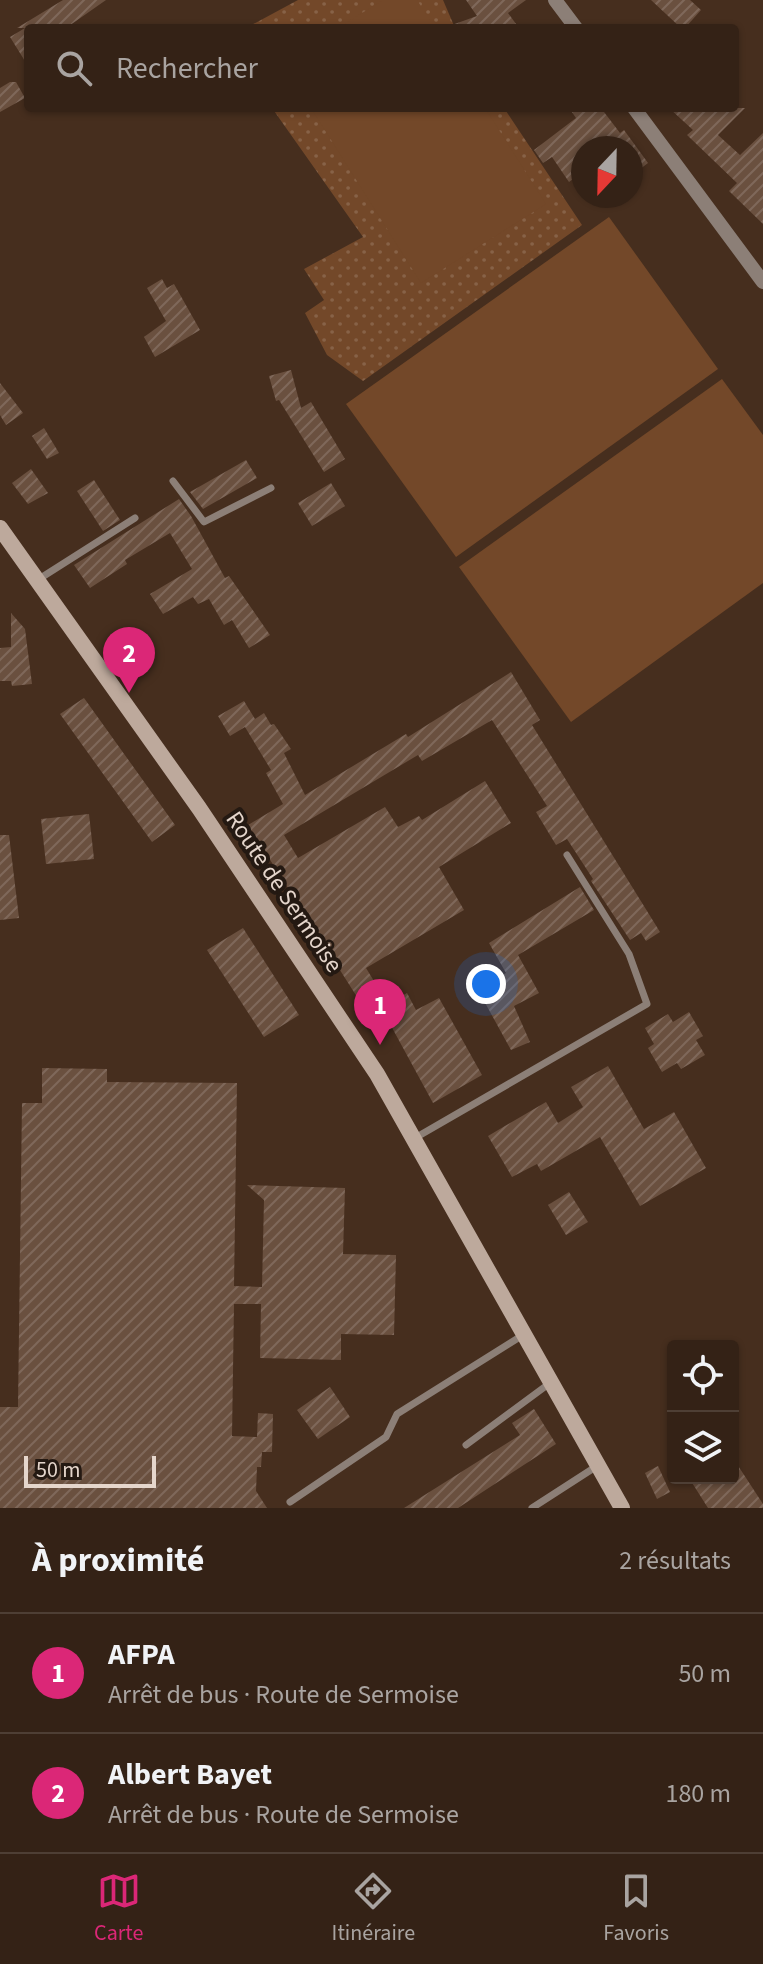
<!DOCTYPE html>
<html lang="fr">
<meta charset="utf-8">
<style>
body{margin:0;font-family:"Source Sans 3",sans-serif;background:#3f2f23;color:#f1f3f6}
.controls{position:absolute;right:24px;bottom:24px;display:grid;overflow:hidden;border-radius:8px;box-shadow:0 2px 6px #0004}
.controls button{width:72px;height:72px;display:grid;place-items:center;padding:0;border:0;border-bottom:2px solid #4e3f35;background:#342216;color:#f1f3f6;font:40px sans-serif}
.compass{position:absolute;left:571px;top:136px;width:72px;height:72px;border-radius:50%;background:#342216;box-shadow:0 2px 6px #0004;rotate:202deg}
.scale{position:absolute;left:24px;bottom:20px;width:132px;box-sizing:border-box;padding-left:8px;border:4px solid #e5d6cc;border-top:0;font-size:22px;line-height:28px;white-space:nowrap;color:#e5d6cc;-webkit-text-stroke:6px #241912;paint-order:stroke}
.you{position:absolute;left:486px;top:984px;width:28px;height:28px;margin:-20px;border:6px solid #fff;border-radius:50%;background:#1a73e8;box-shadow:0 0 0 12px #1a73e833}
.badge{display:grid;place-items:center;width:52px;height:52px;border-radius:50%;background:#db2777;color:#fff;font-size:26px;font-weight:700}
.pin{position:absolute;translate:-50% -66px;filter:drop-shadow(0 2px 4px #0008)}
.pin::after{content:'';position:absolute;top:42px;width:28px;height:24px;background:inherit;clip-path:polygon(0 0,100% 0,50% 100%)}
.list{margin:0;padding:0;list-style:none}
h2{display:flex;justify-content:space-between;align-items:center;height:104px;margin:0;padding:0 32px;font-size:34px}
h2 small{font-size:26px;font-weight:400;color:#a9a4a1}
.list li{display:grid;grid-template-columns:52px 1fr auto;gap:24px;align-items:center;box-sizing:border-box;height:120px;padding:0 32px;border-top:2px solid #4e3f35}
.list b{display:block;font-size:30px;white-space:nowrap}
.list p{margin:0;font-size:26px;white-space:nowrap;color:#a9a4a1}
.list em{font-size:26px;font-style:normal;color:#a9a4a1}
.icon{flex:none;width:44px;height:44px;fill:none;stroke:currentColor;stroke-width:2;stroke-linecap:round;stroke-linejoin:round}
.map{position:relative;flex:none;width:763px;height:1508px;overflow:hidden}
.search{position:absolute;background:#342216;box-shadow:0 2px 6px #0004;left:24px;right:24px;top:24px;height:88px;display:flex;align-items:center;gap:20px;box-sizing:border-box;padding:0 28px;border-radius:8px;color:#a9a4a1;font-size:30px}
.sheet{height:344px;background:#342216}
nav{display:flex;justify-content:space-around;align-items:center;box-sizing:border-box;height:112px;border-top:2px solid #4e3f35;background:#342216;font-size:22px;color:#a9a4a1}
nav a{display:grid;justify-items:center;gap:4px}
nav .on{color:#db2777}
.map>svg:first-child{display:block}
</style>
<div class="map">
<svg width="763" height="1508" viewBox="0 0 763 1508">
<defs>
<pattern id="grass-dots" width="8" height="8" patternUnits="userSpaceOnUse" patternTransform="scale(2)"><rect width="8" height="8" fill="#734829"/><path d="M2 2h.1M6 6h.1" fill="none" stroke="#876247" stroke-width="1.8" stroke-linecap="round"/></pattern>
<pattern id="building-hatch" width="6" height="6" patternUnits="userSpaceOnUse" patternTransform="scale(2)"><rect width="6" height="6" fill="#6a503f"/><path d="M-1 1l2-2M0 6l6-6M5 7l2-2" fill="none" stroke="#7f685a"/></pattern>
</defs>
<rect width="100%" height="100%" fill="#462e1e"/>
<g fill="url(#grass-dots)">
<path d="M298,0H443L455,28H246Z"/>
<path d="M272,108H504L582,225L363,381L327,355L305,313L324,300L304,269L363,237Z"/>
</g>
<g fill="#734829">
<path d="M383,0H417L435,28H338Z"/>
<path d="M311,108H485L546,204L421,283Z"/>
<path d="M609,217L718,369L456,557L346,404Z"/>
<path d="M722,379L763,435V583L571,722L459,567Z"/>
</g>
<g fill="url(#building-hatch)">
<path d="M63,0H106L66,28H28V66L10,37L25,28H17Z"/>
<path d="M466,0H526L508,13L519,28H449V26L477,16Z"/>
<path d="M651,0H690L701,10L685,28H681Z"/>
<path d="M10,82H16L25,98L0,112V88Z"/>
<path d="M569,108H601L620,133L624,130L648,163L631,176V148H583V194L573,179L569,182L552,157L543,163L534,150L576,118Z"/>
<path d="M669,108H745L718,135L740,155L763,133V224L729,191L737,183L687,135L693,130Z"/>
<path d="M162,279L167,288L174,284L200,330L155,357L144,337L166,321L147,288Z"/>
<path d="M291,370L301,408L311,402L345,459L324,472L279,400L276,401L269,376Z"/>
<path d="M0,383L23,413L6,425L0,415Z"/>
<path d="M44,428L59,453L47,459L32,436Z"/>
<path d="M246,460L257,478L203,509L190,492Z"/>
<path d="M31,469L48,493L28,504L12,483Z"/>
<path d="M94,480L120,520L103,531L77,491Z"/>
<path d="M331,483L345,506L312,526L298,503Z"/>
<path d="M179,499L191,516L225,578L229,576L270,635L249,648L232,620L224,625L209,599L198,604L193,597L163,614L150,594L192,569L170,533L125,560L127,564L90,588L74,565Z"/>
<path d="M11,613L25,629L32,684L12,686L11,681H0V648L11,647Z"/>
<path d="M511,672L540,720L532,725L660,932L646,941L641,933L630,940L591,881L593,879L567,839L556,845L536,812L547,806L492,720L422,761L418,755L284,835L298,858L385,807L398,827L419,816L422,820L485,781L511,823L439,867L464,910L366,968L388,1004L407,993L416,1010L439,998L482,1075L433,1103L390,1024L378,1030L248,825L283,804L266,773L271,770L245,727L230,736L218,716L244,701L255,719L264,713L271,725L274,724L291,749L284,753L305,795L406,734L408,737Z"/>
<path d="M84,698L175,825L152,842L60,714Z"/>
<path d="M89,814L94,859L46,864L41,819Z"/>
<path d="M0,835H9L19,918L0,920Z"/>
<path d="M580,887L594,910L518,955L539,993L514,1006L530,1042L511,1050L478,990L506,973L489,943Z"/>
<path d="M243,928L299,1015L264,1037L207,950Z"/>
<path d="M689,1012L703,1036L696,1040L705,1055L681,1069L677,1063L662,1072L648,1048L654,1044L645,1028L668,1014L673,1022Z"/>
<path d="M608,1066L644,1129L674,1112L706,1168L640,1206L600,1137L541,1171L537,1164L512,1177L488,1136L546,1102L558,1123L583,1107L571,1087Z"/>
<path d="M42,1068L107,1069V1082L237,1083L234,1286L262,1287L264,1200L247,1185L345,1188L343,1254L396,1255L394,1335L341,1334V1360L260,1358L261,1304H234L232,1436L257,1437L258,1413L273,1414L272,1452H262L261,1467H257L256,1491L267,1508H0V1407H18L22,1103H42Z"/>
<path d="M569,1192L588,1222L566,1235L548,1205Z"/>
<path d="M330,1387L350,1417L318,1439L297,1410Z"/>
<path d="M534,1409L556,1444L458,1508H404L520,1435L512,1423Z"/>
<path d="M733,1458L763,1504V1508H708L689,1478H733Z"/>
<path d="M658,1466L670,1492L657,1499L645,1473Z"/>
</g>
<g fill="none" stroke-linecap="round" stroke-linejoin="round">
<g stroke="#8c7f77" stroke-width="7">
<path d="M173,481L204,522L271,488"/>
<path d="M39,579L135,518"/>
<path d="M415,1138L647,1004L629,954L567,855"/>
<path d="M466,1445L550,1383"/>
<path d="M290,1502L386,1437L397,1414L523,1335"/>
<path d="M532,1508L597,1466"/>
</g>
<g stroke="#8c7f77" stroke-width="14">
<path d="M555,0L576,28"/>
<path d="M634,108L763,282"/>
</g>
<path stroke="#bda99c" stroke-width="16" d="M0,528L199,808L377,1074L622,1508"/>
</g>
<g text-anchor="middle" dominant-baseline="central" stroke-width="8" stroke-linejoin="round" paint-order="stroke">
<g font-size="24" fill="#e5d6cc" stroke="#241912">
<text transform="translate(284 892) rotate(56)">Route de Sermoise</text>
</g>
</g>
</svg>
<div class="controls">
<button><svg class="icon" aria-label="locate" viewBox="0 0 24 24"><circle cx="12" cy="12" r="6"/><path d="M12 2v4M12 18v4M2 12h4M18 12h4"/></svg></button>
<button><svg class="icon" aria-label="layers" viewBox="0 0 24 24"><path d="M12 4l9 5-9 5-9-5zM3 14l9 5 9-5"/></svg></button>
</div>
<svg class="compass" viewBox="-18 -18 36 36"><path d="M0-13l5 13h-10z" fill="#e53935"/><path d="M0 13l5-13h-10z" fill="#a9a4a1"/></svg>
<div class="scale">50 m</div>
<div class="you"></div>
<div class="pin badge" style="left:380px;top:1045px">1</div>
<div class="pin badge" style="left:129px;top:693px">2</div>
<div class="search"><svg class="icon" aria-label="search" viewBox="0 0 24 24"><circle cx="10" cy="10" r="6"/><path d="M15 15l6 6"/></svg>Rechercher</div>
</div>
<section class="sheet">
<h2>À proximité<small>2 résultats</small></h2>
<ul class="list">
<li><span class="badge">1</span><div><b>AFPA</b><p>Arrêt de bus · Route de Sermoise</p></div><em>50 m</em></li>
<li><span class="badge">2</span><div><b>Albert Bayet</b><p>Arrêt de bus · Route de Sermoise</p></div><em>180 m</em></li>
</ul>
</section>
<nav>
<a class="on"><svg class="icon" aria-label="map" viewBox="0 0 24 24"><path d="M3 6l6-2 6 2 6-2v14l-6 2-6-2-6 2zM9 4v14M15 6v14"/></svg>Carte</a>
<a><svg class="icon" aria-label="directions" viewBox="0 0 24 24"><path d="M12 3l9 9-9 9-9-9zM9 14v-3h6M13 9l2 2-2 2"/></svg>Itinéraire</a>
<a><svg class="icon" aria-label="saved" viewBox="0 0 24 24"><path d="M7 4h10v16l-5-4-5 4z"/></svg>Favoris</a>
</nav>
